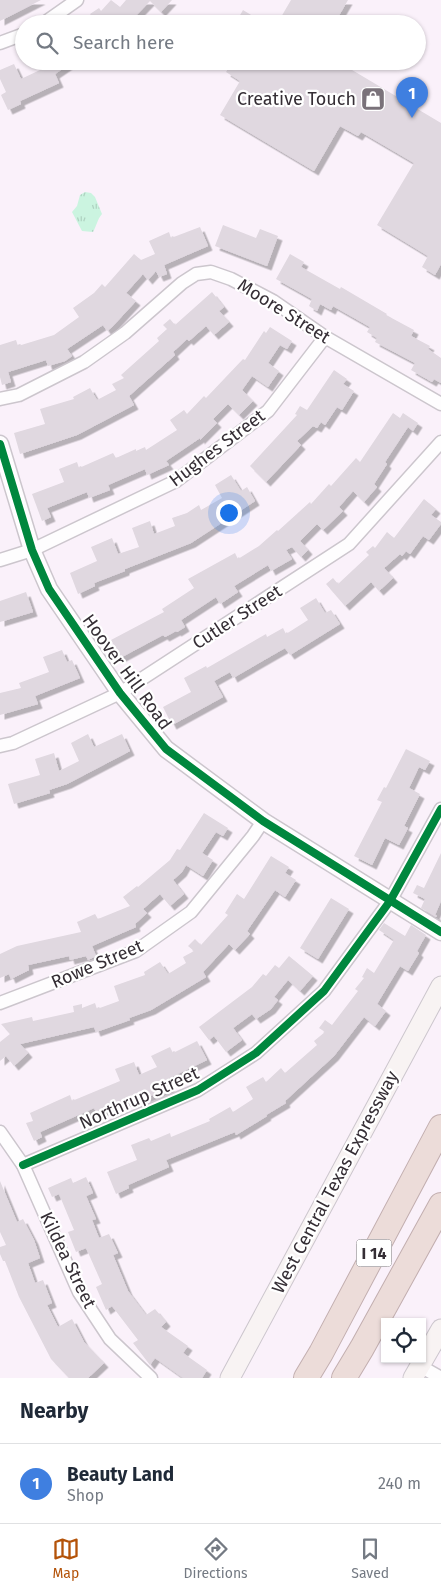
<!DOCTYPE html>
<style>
body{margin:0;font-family:"Fira Sans",sans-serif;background:#f6f6f7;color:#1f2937}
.controls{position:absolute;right:15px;bottom:15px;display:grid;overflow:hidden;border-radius:0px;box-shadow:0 1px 4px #0004}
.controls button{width:45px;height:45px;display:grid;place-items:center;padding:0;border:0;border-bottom:1px solid #e0e1e3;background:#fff;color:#1f2937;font:25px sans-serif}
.you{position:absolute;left:228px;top:512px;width:18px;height:18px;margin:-12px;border:4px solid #fff;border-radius:50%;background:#1a73e8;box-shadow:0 0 0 8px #1a73e833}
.badge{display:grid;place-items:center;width:32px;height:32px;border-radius:50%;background:#b45309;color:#fff;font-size:16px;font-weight:700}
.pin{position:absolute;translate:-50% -41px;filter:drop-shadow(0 1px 2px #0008)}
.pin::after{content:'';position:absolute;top:26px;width:18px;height:15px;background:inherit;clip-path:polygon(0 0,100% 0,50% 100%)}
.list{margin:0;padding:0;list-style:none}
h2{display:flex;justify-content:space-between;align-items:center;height:65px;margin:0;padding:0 20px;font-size:21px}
h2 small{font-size:16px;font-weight:400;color:#747a83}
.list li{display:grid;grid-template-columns:32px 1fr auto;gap:15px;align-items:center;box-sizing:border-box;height:80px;padding:0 20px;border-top:1px solid #e0e1e3}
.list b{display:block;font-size:19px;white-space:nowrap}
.list p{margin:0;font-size:16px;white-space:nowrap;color:#747a83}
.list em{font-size:16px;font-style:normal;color:#747a83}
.icon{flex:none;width:28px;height:28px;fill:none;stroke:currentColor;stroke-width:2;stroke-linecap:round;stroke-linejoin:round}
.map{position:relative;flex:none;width:441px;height:1378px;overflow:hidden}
.search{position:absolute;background:#fff;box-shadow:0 1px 4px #0004;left:15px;right:15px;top:15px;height:55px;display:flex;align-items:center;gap:12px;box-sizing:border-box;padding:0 18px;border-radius:28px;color:#747a83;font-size:19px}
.sheet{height:145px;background:#fff}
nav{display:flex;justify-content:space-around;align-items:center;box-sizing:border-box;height:70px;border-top:1px solid #e0e1e3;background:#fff;font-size:14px;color:#747a83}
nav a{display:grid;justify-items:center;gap:2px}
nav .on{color:#b45309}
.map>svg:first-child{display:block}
</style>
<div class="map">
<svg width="441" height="1378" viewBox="0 0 441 1378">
<defs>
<pattern id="park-tufts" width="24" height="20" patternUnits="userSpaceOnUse" patternTransform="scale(1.25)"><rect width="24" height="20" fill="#cbf4e0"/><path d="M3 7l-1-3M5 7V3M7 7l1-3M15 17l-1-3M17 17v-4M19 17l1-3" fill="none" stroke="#afd2c1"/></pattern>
<filter id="shadow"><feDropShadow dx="4.5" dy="4.5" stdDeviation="0" flood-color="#0004"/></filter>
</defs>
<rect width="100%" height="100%" fill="#faf1fa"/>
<path fill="url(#park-tufts)" d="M85,192L91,193L95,197L102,214C97,220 97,225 93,232L82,231L72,212L77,206L80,195Z"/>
<g fill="#e0d8e0" filter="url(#shadow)">
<path d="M0,0H41L0,21Z"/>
<path d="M111,0L120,7L126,0H172L161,12L150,1L128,24H97L90,14L99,8L101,11Z"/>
<path d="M291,0H348L334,24H277Z"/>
<path d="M243,10L266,24H235Z"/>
<path d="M59,61H74L55,74L59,83L20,101L21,104L8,110L1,95L6,92L0,79V70L14,64L21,79Z"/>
<path d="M233,61H337L441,123V264L435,275L422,267L428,256L377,225L414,163L361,132L358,136L340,126L314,171L220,115L240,81L226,72Z"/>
<path d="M223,225L256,238L260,229L278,236L267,266L215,246Z"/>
<path d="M200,227L208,246L164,265L167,274L159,277L156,271L148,280L143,274L126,293L136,301L112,327L107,331L103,325L67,349L72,356L65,361L48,366L46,360L8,372L11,382L2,385L0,377V345L16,340L18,346L54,335L79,317L73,308L94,293L102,284L105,287L134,254L141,260L155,254L149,241L169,232L171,238Z"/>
<path d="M290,254L304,262L301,267L340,289L341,287L387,314L386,315L414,330L411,336L430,346L428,349L441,358V383L434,379L432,382L411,370L415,363L375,342L377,338L367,332L370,327L333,306L331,310L320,304L317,311L309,306L312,299L276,279Z"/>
<path d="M212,292L224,307L219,311L229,322L214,335L206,326L189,341L187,339L173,352L175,355L129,396L134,405L77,435L20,454L14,433L45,424L40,409L74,399L73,397L90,388L97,400L116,390L112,384L124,378L121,375L159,341L157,338L167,329L163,325L170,319L175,325Z"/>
<path d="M270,327L292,341L287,349L280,345L268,363L279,371L268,387L252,376L242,390L253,401L239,415L228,404L213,419L217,423L200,440V438L166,461L169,465L147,475L145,469L108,485L110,490L89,498L87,492L47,508L51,517L42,521L32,494L64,482L59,469L77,462L79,468L113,453L116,458L136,449V451L145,447L146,450L177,430L170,420L184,410L187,414L204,396L206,398L243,359L245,360L264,331L266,333Z"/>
<path d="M334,370L347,379L343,384L354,391L342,410L337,407L325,425L321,422L317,428L313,426L297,441L301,445L266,482L250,466L297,415L295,414L300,406L307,410Z"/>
<path d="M393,413L400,418L403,413L418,423L413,431L408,427L385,462L387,464L374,484L377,487L364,502L353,491L339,507L343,511L323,530L317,524L300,541L308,550L301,557L292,547L286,550L292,559L271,571L268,565L234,586L238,592L220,604L216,597L181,620L185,627L177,632L176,631L165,637L163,635L120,658L111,640L164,612L162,609L194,588L188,579L235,553L238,559L259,546L277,530L278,531L310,502L311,504L329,484L331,486L356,458L360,462Z"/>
<path d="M231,475L241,491L247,487L255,501L191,543L125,569V571L94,583L95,586L78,594L70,573L97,561L91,547L112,538L118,554L139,547L132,528L150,521L154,534L175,526L172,518L187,513L199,505L201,510L222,498L215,485Z"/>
<path d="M424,499L436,509L431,515L441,522V524L429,540L423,536L410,554L406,551L402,556L400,554L384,568L393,578L379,591L371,582L345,606L326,584L333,578L338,584L369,555L366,552L373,546L375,548L387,532L394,538Z"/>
<path d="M26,592L33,612L0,622V601Z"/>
<path d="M316,598L325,613L331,610L340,624L290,655L285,648L233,678L230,672L214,681L223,697L172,725L163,707L191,692L184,678L206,666L207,668L266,634L267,637L283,628L286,634L308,620L300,608Z"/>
<path d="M62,650L67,662L72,660L80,678L35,696L38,704L0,715V693L21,688L19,683L49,672L43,657Z"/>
<path d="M88,734L94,747L122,734L130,751L67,784L49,790L50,793L14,804L8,784L40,775L35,759L54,753L59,771L79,761L71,743Z"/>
<path d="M406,749L430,761L425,770L419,767L409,788L420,794L404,826L408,828L399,845L385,838L372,865L354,856L382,802L377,800L384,787L386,788Z"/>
<path d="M204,813L228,828L223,836L216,832L202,853L213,860L203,876L186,865L182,872L173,880L184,894L170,906L160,894L143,909L147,913L135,924L136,927L92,946L96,956L88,960L86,956L70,960L69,956L28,965L29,970L11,979L9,974L0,978V954L17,946L81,932L77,922L95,914L98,919L130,906L123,897L137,886L138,887L170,860L177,849L180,850Z"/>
<path d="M441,853V901L435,915L437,916L436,917L421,908L425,899L413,893L417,885L424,888Z"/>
<path d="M271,856L289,867L285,873L296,880L285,897L275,890L247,931L250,934L235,950L229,944L203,972L206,977L151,1010L129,1018L130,1020L96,1032L94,1027L20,1044L28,1053L14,1066L6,1056L0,1061V1042L10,1034L1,1024L32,1017L33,1021L74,1012L73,1006L82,1004V1008L95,1003L97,1009L119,1001L114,986L145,975L144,972L160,962L168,974L186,963L183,957L194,951L188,946L195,939L201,945L228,915L225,913L237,894L244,899Z"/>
<path d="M331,898L349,909L318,959L300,948Z"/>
<path d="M384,923L405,936L411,925L426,935L417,951L419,953L408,971L400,966L377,1004L386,1011L375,1026L364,1017L334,1056L285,1101L286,1103L266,1115L267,1116L236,1135L235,1132L166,1160L169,1167L128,1185L129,1188L116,1194L107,1172L137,1160L131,1145L149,1138L151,1141L170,1133L171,1137L210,1121L209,1119L230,1107L233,1112L253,1099L246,1087L263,1077L266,1082L281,1068L285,1073L317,1045L314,1041L325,1032L319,1028L325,1020L332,1025L358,991L355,989L364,978L362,977L367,968L374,973L394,940L379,930Z"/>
<path d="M289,956L313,976L300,991L288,980L274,997L278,1000L271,1009L256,1019L252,1014L233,1028L242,1040L226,1052L214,1036L209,1040L199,1027L252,987L263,974L266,976L275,965L279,968Z"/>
<path d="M197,1041L207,1060L167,1079L171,1089L163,1093L162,1091L146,1098L145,1094L97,1114L94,1108L40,1132L42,1137L34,1141L26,1123L33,1121L30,1113L70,1095L72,1101L120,1081L115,1069L134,1062L139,1075L157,1067L151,1056L170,1047L173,1053Z"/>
<path d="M86,1177L93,1193L86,1196L96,1219L92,1220L99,1238L109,1234L118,1253L113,1255L128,1291L146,1315L155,1309L166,1322L161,1327L188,1346L183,1353L207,1370L202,1378H183L155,1358L150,1365L133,1343L138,1340L112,1306L106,1310L96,1287L102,1284L86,1248L76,1252L68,1232L74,1230L59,1194L52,1197L48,1188L71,1178L73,1183Z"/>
<path d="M0,1181L17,1222L23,1219L34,1240L40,1258L28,1263L35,1283L43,1280L52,1303L47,1305L58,1327L72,1319L84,1342L104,1363L88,1378H69L51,1359L19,1297L5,1261H3L0,1254V1247L6,1245L0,1232Z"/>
</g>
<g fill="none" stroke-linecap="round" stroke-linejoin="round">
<defs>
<g id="minor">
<path d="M43,24L77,0"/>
<path d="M0,43L24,34"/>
<path d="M0,399L19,395L84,362L125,333L182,283L196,274L211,272L231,279L273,301L325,337L441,404"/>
<path d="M0,560L32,550L176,481L268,411L325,337"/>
<path d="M0,746L13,743L120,693L349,544L441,442"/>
<path d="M0,1003L136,951L191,912L253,836L263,821"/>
<path d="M0,1132L23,1165L79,1292L110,1339L151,1378"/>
<path d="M23,1165L198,1090L256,1053L324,991L390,901L441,809"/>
<path d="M420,1366L441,1378"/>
</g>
<path id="tertiary" d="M0,444L32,550L49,589L120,693L166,749L263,821L441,932"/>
<g id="secondary">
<path d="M230,1378L441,986"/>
<path d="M413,1378L441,1329"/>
</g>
<g id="motorway">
<path d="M306,1378L321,1353L441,1127"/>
<path d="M344,1378L362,1348L441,1205"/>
</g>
</defs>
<use href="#minor" stroke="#ccc6cd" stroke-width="15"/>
<use href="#tertiary" stroke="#ccc6cd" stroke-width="19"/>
<use href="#secondary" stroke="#ccc6cd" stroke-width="21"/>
<use href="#motorway" stroke="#c2aeaf" stroke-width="26"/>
<use href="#minor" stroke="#fefdfe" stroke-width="12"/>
<use href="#tertiary" stroke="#fefdfe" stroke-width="16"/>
<use href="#secondary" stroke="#f8f3f3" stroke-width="19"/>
<use href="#motorway" stroke="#ecdcd9" stroke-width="24"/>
<defs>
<g id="cycleway">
<path d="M0,444L32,550L49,589L120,693L166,749L263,821L441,932"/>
<path d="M23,1165L198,1090L256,1053L324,991L390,901L441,809"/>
</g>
</defs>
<use href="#cycleway" stroke="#fff" stroke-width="11"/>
<use href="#cycleway" stroke="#00873e" stroke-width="8"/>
</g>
<defs>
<symbol id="shop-square" viewBox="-11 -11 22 22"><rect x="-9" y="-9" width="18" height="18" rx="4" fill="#7a727a" stroke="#fff"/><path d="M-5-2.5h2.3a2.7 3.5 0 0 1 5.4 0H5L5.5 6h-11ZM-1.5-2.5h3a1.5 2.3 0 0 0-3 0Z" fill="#fff"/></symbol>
</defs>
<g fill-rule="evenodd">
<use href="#shop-square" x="359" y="85" width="28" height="28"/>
</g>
<g text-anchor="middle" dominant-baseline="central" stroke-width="4.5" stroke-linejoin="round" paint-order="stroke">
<rect fill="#fff" stroke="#726d72" stroke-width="1" x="356.5" y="1239.5" width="35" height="27" rx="4"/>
<g font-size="16" font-weight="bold" fill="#352e35">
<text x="374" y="1253">I 14</text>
</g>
<g font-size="18" fill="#352e35" stroke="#fff" text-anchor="end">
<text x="356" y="99">Creative Touch</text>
</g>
<g font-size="18" fill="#352e35" stroke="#fff">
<text transform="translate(284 311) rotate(32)">Moore Street</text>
<text transform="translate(217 448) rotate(-37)">Hughes Street</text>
<text transform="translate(237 617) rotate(-33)">Cutler Street</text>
<text transform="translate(127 672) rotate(54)">Hoover Hill Road</text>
<text transform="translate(97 964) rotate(-23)">Rowe Street</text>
<text transform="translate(139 1098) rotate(-24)">Northrup Street</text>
<text transform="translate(335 1182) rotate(-62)">West Central Texas Expressway</text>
<text transform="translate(68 1260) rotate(64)">Kildea Street</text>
</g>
</g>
</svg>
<div class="controls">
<button><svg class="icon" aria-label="locate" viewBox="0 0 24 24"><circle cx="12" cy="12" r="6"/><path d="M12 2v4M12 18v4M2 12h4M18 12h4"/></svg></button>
</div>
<div class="you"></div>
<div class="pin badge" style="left:412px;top:118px;background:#3f7fe0">1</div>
<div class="search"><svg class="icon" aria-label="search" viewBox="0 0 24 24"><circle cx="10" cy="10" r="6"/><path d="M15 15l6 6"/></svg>Search here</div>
</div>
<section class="sheet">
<h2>Nearby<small></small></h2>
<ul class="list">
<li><span class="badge" style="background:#3f7fe0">1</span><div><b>Beauty Land</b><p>Shop</p></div><em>240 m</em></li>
</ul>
</section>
<nav>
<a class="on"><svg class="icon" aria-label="map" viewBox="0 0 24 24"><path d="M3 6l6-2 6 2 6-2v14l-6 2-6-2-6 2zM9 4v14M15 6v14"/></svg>Map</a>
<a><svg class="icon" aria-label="directions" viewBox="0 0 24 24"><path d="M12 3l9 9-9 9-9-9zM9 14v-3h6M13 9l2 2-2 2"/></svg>Directions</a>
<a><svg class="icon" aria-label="saved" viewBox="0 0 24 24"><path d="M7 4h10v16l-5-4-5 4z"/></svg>Saved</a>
</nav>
